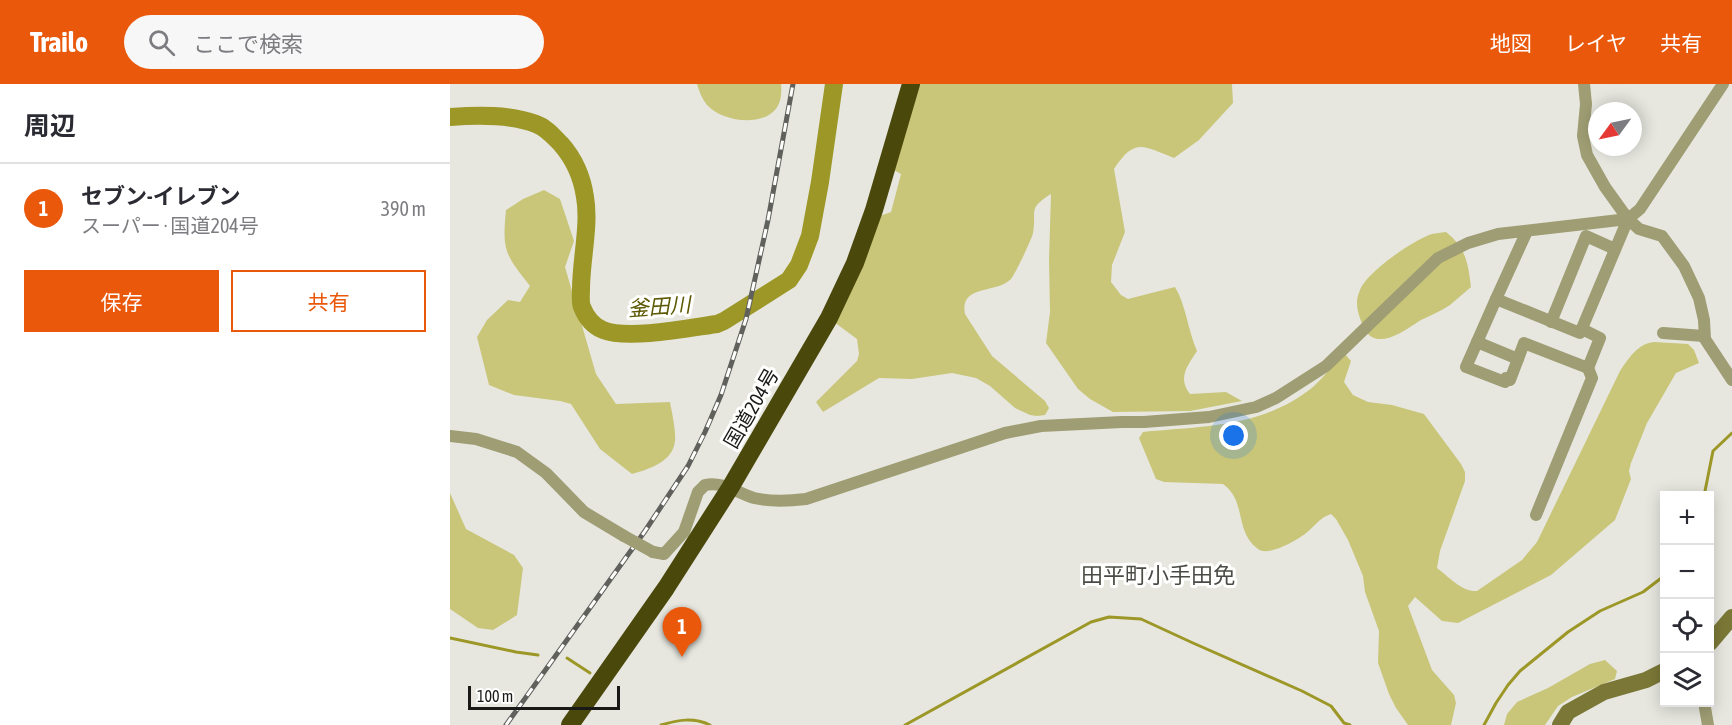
<!DOCTYPE html>
<html lang="ja">
<meta charset="utf-8">
<style>
body{margin:0;font-family:"Asap Condensed","Noto Sans JP",sans-serif;background:#f7f7f7;color:#2b2b33}
.controls{position:absolute;right:18px;bottom:18px;display:grid;overflow:hidden;border-radius:0px;box-shadow:0 3px 15px #0003}
.controls button{width:54px;height:54px;display:grid;place-items:center;padding:0;border:0;border-bottom:2px solid #e1e1e2;background:#fff;color:#2b2b33;font:30px sans-serif}
.compass{position:absolute;left:1138px;top:18px;width:54px;height:54px;border-radius:50%;background:#fff;box-shadow:0 3px 15px #0003;rotate:237deg}
.scale{position:absolute;left:18px;bottom:15px;width:152px;box-sizing:border-box;padding-left:6px;border:3px solid #191917;border-top:0;font-size:16px;line-height:21px;white-space:nowrap;color:#191917;-webkit-text-stroke:4px #fffffe;paint-order:stroke}
.you{position:absolute;left:784px;top:352px;width:21px;height:21px;margin:-15px;border:4px solid #fff;border-radius:50%;background:#1a73e8;box-shadow:0 0 0 9px #1a73e833}
.badge{display:grid;place-items:center;width:39px;height:39px;border-radius:50%;background:#ea580c;color:#fff;font-size:20px;font-weight:700}
.pin{position:absolute;translate:-50% -50px;filter:drop-shadow(0 2px 3px #0008)}
.pin::after{content:'';position:absolute;top:32px;width:21px;height:18px;background:inherit;clip-path:polygon(0 0,100% 0,50% 100%)}
.list{margin:0;padding:0;list-style:none}
h2{display:flex;justify-content:space-between;align-items:center;height:78px;margin:0;padding:0 24px;font-size:26px}
h2 small{font-size:20px;font-weight:400;color:#7c7c81}
.list li{display:grid;grid-template-columns:39px 1fr auto;gap:18px;align-items:center;box-sizing:border-box;height:90px;padding:0 24px;border-top:2px solid #e1e1e2}
.list b{display:block;font-size:22px;white-space:nowrap}
.list p{margin:0;font-size:20px;white-space:nowrap;color:#7c7c81}
.list em{font-size:20px;font-style:normal;color:#7c7c81}
.actions{display:flex;gap:12px;padding:18px 24px}
.actions a{flex:1;padding:14px 0;border:2px solid #ea580c;border-radius:0px;text-align:center;font-size:21px;color:#ea580c}
.actions .main{background:#ea580c;color:#fff}
.icon{flex:none;width:33px;height:33px;fill:none;stroke:currentColor;stroke-width:2;stroke-linecap:round;stroke-linejoin:round}
.map{position:relative;flex:none;width:1282px;height:641px;overflow:hidden}
header{display:flex;align-items:center;gap:36px;box-sizing:border-box;height:84px;padding:0 30px;background:#ea580c;color:#fff}
header strong{font-size:28px}
nav{display:flex;gap:33px;margin-inline-start:auto;font-size:21px}
.search{width:420px;height:54px;background:#f7f7f7;display:flex;align-items:center;gap:15px;box-sizing:border-box;padding:0 21px;border-radius:33px;color:#7c7c81;font-size:22px}
main{display:flex}
aside{flex:1;background:#fff}
.map>svg:first-child{display:block}
</style>
<header>
<strong>Trailo</strong>
<div class="search"><svg class="icon" aria-label="search" viewBox="0 0 24 24"><circle cx="10" cy="10" r="6"/><path d="M15 15l6 6"/></svg>ここで検索</div>
<nav><a>地図</a><a>レイヤ</a><a>共有</a></nav>
</header>
<main>
<aside>
<h2>周辺<small></small></h2>
<ul class="list">
<li><span class="badge">1</span><div><b>セブン-イレブン</b><p>スーパー · 国道204号</p></div><em>390 m</em></li>
</ul>
<div class="actions"><a class="main">保存</a><a>共有</a></div>
</aside>
<div class="map">
<svg width="1282" height="641" viewBox="0 0 1282 641">
<rect width="100%" height="100%" fill="#e7e7e0"/>
<g fill="#c9c67a">
<path d="M247,0H331C332,8 331,20 325,26C310,43 271,37 257,21C252,15 249,7 247,0Z"/>
<path d="M468,0H782L783,19L749,56L724,74C693,62 685,53 664,85L675,148L662,181L661,198L671,211L678,215L725,203C736,221 738,247 747,267C738,281 727,294 740,310L776,308L792,317L740,327L663,328L640,315L628,305L596,259L600,228L599,176L601,110C577,125 587,126 583,149C582,155 565,190 561,195C547,210 509,200 515,230L542,272L595,317L599,324L595,331L587,332L580,331L565,324L540,302L526,294L502,289L462,295L429,294L373,328L366,318L407,277L409,270L407,255L384,238L427,133L441,128L451,90L442,85Z"/>
<path d="M94,106L110,115L124,157L115,183L146,290L166,320L220,318C222,329 226,346 225,357C223,378 199,385 182,390L150,365L121,320L110,317L64,311L39,301L27,253L37,236L58,216L70,218L80,202C55,170 52,167 56,126L73,115Z"/>
<path d="M996,148C1016,164 1018,179 1021,203C1014,209 1007,215 1000,221C991,227 981,231 971,236C955,246 925,270 913,242C908,230 904,219 910,206C917,188 963,156 982,150C986,149 991,149 996,148Z"/>
<path d="M1204,258L1238,260L1244,266L1249,279L1226,289L1197,339L1181,379L1179,387L1181,395L1165,436L1101,491L1008,539L992,537L965,513L958,522L982,586L1004,611L1006,619L1001,641H958L946,624L939,610L928,579L929,547L915,508L913,492L898,456L886,435L881,430C869,434 864,443 855,450C845,457 818,473 808,465C784,447 797,417 773,400L714,398L706,395L689,354L693,348C754,342 812,344 863,303C874,293 884,280 894,269L901,277L894,298L903,311L918,318L942,321L974,330L1011,380L1015,388V397L990,467L987,484C999,493 1012,508 1027,507L1072,476L1087,458L1170,287C1179,274 1187,260 1204,258Z"/>
<path d="M0,409L16,445L64,471L73,484L67,531L43,546L28,544L0,525Z"/>
<path d="M1155,576L1167,587L1165,595L1122,613L1108,622L1095,641H1054L1057,630L1067,618L1098,604L1140,580Z"/>
</g>
<g fill="none" stroke-linecap="round" stroke-linejoin="round">
<g stroke="#9c9726" stroke-width="3">
<path d="M1254,412L1263,367L1282,349"/>
<path d="M0,554L66,568L88,571"/>
<path d="M117,574L140,589"/>
<path d="M211,641C228,636 243,633 260,641"/>
<path d="M455,641L641,538L659,533L691,535L743,559L852,607L881,622L894,639L900,641"/>
<path d="M1034,641L1046,619L1058,601L1070,587L1118,548L1150,527L1193,508L1214,492"/>
</g>
<path stroke="#9c9726" stroke-width="18" d="M0,33C27,31 60,30 86,40C97,44 103,52 111,60C125,76 132,92 135,113C140,141 131,176 131,205C131,210 130,218 132,223C136,233 143,242 153,246C178,256 239,244 267,240L274,237L339,196L349,181L360,152L370,98L384,0"/>
<g stroke="#9e9d73" stroke-width="12">
<path d="M1134,0L1136,20L1133,52L1137,71L1155,103L1178,135L1189,145L1212,152L1234,182L1249,214L1254,236L1255,255L1282,296"/>
<path d="M1077,147L1046,215L1130,249L1178,135L1190,125L1273,0"/>
<path d="M1046,215L1016,283L1055,298L1056,294L1060,296L1074,259L1138,284L1150,254L1132,245"/>
<path d="M1101,238L1136,152L1165,165"/>
<path d="M1213,249L1254,252"/>
<path d="M1027,258L1068,275"/>
<path d="M0,352L26,355L67,368L96,389L134,428L174,452"/>
<path d="M1086,431L1142,294L1138,284"/>
<path d="M203,468L214,470L234,448L248,408L255,401C273,397 287,409 304,414C321,418 339,417 356,415L555,349L591,342L672,338H694L759,333L806,323L826,314L876,282L988,174L1018,159L1048,150L1178,135"/>
<path d="M1254,618L1258,641"/>
</g>
<g stroke="#7b7837" stroke-width="16">
<path d="M1260,559L1282,533"/>
<path d="M1110,641L1118,628L1154,608L1196,596L1214,587"/>
</g>
<path stroke="#4b480b" stroke-width="18" d="M120,641L216,504L280,404L379,234L405,179L424,126L461,0"/>
<defs>
<path id="rail" d="M56,641L195,447L238,382L255,348L271,311L296,235L318,136L343,0"/>
</defs>
<use href="#rail" stroke="#60605c" stroke-width="5"/>
<use href="#rail" stroke="#fffffe" stroke-width="3" stroke-dasharray="9" stroke-linecap="butt"/>
<path stroke="#9e9d73" stroke-width="12" d="M174,452L203,468"/>
</g>
<g text-anchor="middle" dominant-baseline="central" stroke-width="6" stroke-linejoin="round" paint-order="stroke">
<g font-size="20" fill="#191917" stroke="#fffffe">
<text transform="translate(301 324) rotate(-60)">国道204号</text>
</g>
<g font-size="21" font-style="italic" fill="#5c5803" stroke="#fffffe">
<text transform="translate(209 222) rotate(-4)">釜田川</text>
</g>
<g font-size="22" fill="#4b4b45" stroke="#fffffe">
<text x="708" y="491">田平町小手田免</text>
</g>
</g>
</svg>
<div class="controls">
<button>+</button>
<button>−</button>
<button><svg class="icon" aria-label="locate" viewBox="0 0 24 24"><circle cx="12" cy="12" r="6"/><path d="M12 2v4M12 18v4M2 12h4M18 12h4"/></svg></button>
<button><svg class="icon" aria-label="layers" viewBox="0 0 24 24"><path d="M12 4l9 5-9 5-9-5zM3 14l9 5 9-5"/></svg></button>
</div>
<svg class="compass" viewBox="-18 -18 36 36"><path d="M0-13l5 13h-10z" fill="#e53935"/><path d="M0 13l5-13h-10z" fill="#7c7c81"/></svg>
<div class="scale">100 m</div>
<div class="you"></div>
<div class="pin badge" style="left:232px;top:573px">1</div>
</div>
</main>
